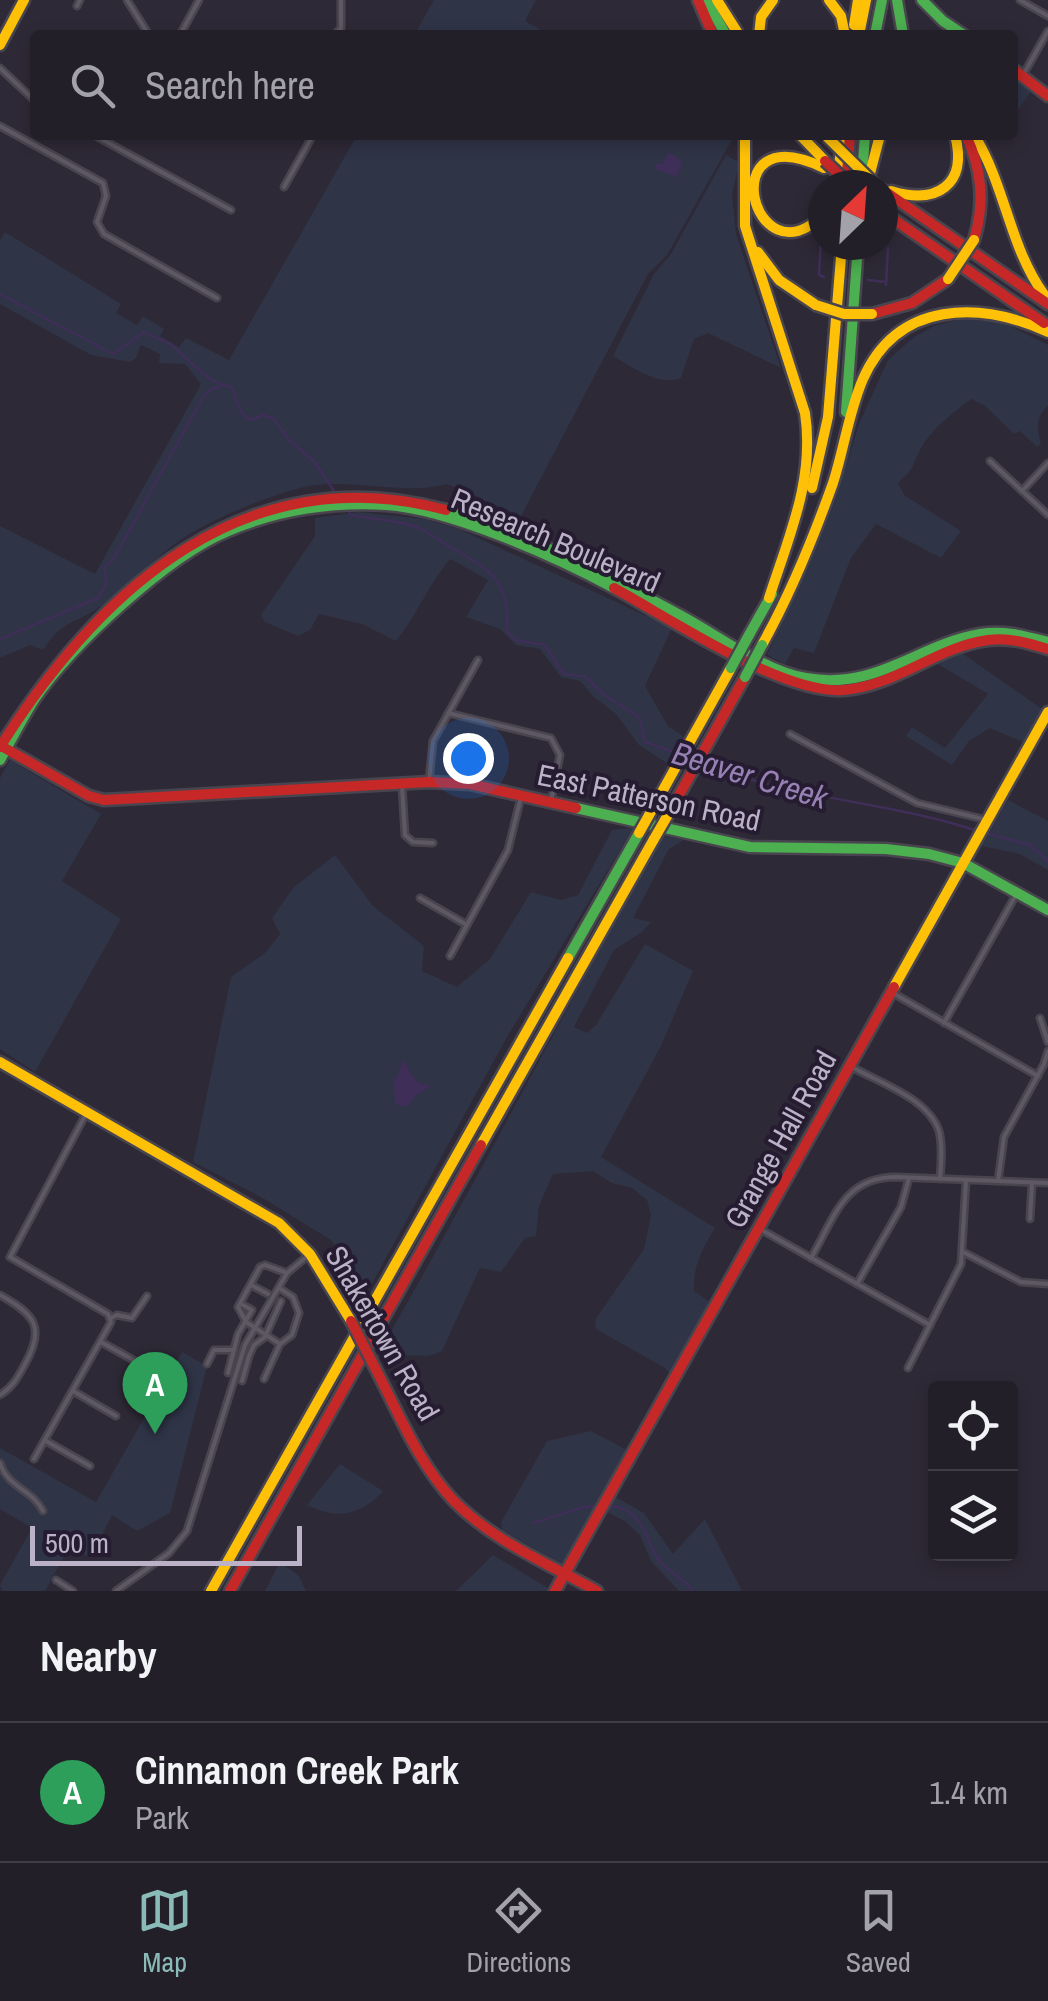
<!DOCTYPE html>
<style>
body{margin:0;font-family:"Archivo Narrow",sans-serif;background:#2a2730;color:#f1f3f6}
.controls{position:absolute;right:30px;bottom:30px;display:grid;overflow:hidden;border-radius:10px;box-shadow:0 5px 15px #0003}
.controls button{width:90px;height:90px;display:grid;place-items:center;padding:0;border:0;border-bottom:2px solid #3f3d45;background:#221f28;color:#f1f3f6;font:50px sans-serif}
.compass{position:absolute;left:808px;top:170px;width:90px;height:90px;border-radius:50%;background:#221f28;box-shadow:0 5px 15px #0003;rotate:25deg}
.scale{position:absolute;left:30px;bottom:25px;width:272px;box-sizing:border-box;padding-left:10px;border:5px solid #bcb2c8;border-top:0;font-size:28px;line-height:35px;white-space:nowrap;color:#bcb2c8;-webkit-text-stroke:8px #251c31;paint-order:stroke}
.you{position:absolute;left:468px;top:758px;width:35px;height:35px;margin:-25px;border:8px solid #fff;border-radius:50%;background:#1a73e8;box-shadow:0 0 0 15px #1a73e833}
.badge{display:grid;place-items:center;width:65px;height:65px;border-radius:50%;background:#8bbbb9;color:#fff;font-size:32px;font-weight:700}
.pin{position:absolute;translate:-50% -82px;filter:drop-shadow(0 2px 5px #0008)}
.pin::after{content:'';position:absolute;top:52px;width:35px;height:30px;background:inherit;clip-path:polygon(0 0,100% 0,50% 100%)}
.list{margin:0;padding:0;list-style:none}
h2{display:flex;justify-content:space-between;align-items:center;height:130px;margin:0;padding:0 40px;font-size:42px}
h2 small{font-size:32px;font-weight:400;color:#a2a2a8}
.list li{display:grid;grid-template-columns:65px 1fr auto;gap:30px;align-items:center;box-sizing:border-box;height:140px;padding:0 40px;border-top:2px solid #3f3d45}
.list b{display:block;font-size:38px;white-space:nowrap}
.list p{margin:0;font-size:32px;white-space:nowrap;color:#a2a2a8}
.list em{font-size:32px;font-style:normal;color:#a2a2a8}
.icon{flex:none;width:55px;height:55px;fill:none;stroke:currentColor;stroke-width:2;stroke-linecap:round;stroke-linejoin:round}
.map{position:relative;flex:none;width:1048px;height:1591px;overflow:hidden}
.search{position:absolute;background:#221f28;box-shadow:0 5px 15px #0003;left:30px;right:30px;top:30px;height:110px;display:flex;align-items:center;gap:25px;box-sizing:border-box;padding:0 35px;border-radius:10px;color:#a2a2a8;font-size:38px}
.sheet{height:270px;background:#221f28}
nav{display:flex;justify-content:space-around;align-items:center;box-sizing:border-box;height:140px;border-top:2px solid #3f3d45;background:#221f28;font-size:28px;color:#a2a2a8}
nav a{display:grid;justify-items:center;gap:5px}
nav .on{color:#8bbbb9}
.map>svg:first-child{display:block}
</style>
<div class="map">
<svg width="1048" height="1591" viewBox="0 0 1048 1591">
<rect width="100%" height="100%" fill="#2e2936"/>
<g fill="#2f3447">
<path d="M434,0H536L525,21L550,35H414Z"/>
<path d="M1013,75L1032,90L1013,117Z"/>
<path d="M357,135L734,136L667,255L648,274L521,516L447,484C406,495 359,480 316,485C282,489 209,520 180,540C151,560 127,590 97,609C69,626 63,621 43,650L30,645L0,658V526L95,574L201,384L185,364L159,363L160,354L141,345L136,358L130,362L91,355L0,304V240L5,232L121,304L116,313L137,325L143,316L164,329L160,336L179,347L186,338L229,360Z"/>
<path d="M726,155L739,162L732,195L736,234L781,368L708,333L694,339L681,378C659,387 632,367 613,356L654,274L671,254Z"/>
<path d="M963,319L1002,322L1048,345V406C1035,416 1037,429 1041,444L1037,447L1020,431L1014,434L984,405L971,399C953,413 931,429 920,450C910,470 916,466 898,483L904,495L961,531L941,558L876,524L851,558L814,653L794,648L785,664L767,655L809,566L835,501L859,424L888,360L914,337L936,325Z"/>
<path d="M359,512L424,519L459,529L672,628L645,686L668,726L683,736L668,764L639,745L616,714L594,697L580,681L561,677L540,649L516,645L500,629L466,617L488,580L450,559C429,584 417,615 396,641L362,624L319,614L310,630L298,636L265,622L261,615L315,536V518Z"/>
<path d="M959,651L1042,709L1023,742L990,728L969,741L952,765L906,736L912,727L945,748L988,694L936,663Z"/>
<path d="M10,760L101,814L62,881L121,919L35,1072L0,1049V778Z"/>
<path d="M1008,800L1048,821V870L1020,854L982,846Z"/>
<path d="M634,827L507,1037L369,1289L331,1240L261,1197L193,1162L231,977L265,953L280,934L272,918L293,888L335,855L373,906L424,946L422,971L457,987L490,959L531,892L561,900L578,895L612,830Z"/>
<path d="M664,836L684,840L669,849L633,918L651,922L642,932L614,950L574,1027L587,1033L596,1025L645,944L693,971L661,1046L601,1157L715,1228C702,1250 693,1265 694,1291L710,1302L670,1374L665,1368L596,1329L595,1320L644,1249L651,1215L647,1200L632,1188L612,1183L593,1171L553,1174L539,1206L536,1236L525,1238L501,1272L480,1268L442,1351L429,1356L399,1355L393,1365L377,1356C476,1184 565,1007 664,836Z"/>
<path d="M182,1352L207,1366L170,1513L137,1531L112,1515L91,1558L69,1547L45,1591H2L0,1585L32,1528L0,1509V1448L96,1502Z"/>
<path d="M591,1431L627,1450L562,1564L502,1530L501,1522L547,1441Z"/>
<path d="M340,1464L383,1491C360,1516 337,1520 307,1505Z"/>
<path d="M614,1496L644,1513L673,1554L705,1519L742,1591H679L651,1561L640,1535L625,1521L605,1511Z"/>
<path d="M493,1555L550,1589L549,1591H456Z"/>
<path d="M280,1562L299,1576L306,1591H265Z"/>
</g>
<g fill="#3f2e58">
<path d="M669,152L682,161L677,177L656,169V164L663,163Z"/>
<path d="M403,1060L417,1082L431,1086L416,1095L407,1107L395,1104L394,1083Z"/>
</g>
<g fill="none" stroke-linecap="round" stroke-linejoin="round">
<g stroke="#3f2e58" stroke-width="2.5">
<path d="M821,237L819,275L824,277"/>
<path d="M846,279H847"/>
<path d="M868,280L886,282"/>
<path d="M886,285L888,248"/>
<path d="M0,294L113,354L144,332C152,336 161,339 168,343C189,357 206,384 232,387L241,412L250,420L264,415L274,419L290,441L314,461L336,494"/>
<path d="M347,508L351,515C371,519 395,520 414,526C427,530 437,540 449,546C488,569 511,579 507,631L515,640L545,645L564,674L586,677L603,694L639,717L645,742L679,754"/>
<path d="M0,639L98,598L107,583L104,567L113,560L203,397L211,389L220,387"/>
<path d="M700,762C789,799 887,801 978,831"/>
<path d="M986,833L1030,845L1048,861"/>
<path d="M607,1506C641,1505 644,1536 658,1559C666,1572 684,1577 693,1591"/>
<path d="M533,1523L584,1507L599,1506"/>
</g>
<defs>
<g id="street">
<path d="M127,0L149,35"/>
<path d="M1020,0L1048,16"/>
<path d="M77,6L80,0"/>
<path d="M180,35L199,0"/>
<path d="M334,35L341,28V0"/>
<path d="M0,68L35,101"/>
<path d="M1023,75L1048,31"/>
<path d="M0,126L103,183L106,196L97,222L104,234L217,298"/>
<path d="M94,135L231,210"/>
<path d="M284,187L313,135"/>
<path d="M990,461L1048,515"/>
<path d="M1022,491L1048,463"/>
<path d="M448,713L551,738L560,755L551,801"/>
<path d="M790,734L917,803L987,820"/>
<path d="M429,782L433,741L478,660"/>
<path d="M402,786L405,835L413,842L433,843"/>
<path d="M420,898L467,925"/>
<path d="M450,956L508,850L521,797"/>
<path d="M891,992L1038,1076"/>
<path d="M1040,1018L1048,1042"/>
<path d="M944,1023L1017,893"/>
<path d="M850,1066C878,1082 928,1098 939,1131C943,1146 941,1164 940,1179"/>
<path d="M998,1181L1004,1137L1044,1064L1048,1051"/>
<path d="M1030,1219L1032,1184"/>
<path d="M760,1229L930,1325"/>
<path d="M963,1252L1021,1282L1048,1284"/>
<path d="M811,1258C834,1219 843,1177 896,1177L1048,1183"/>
<path d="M857,1284L901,1207L909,1178"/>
<path d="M251,1285L268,1294"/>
<path d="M279,1288L293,1297L299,1313L292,1335L280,1344L246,1322L238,1307L260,1267L265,1265L287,1273"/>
<path d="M0,1295C34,1314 46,1327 25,1364C18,1377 13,1387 0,1395"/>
<path d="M111,1318L117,1315L132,1318L147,1296"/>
<path d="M101,1342L144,1366"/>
<path d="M207,1364L214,1350H234"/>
<path d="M908,1368L961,1264L966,1181"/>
<path d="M228,1373L238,1334L252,1310L243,1305"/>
<path d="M264,1379L280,1344"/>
<path d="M242,1381L249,1356L254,1345L265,1337L281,1301"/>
<path d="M73,1391L116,1416"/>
<path d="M46,1441L90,1466"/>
<path d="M34,1459L111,1322L108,1314L10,1257L87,1112"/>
<path d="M0,1463C7,1487 33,1490 43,1511"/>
<path d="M56,1580L73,1591"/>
<path d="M116,1591L169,1553L187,1531L245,1345L287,1273L310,1254"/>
</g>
<g id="fast">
<path d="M706,0L726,35"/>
<path d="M897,0L903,35"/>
<path d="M922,0L943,21L964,35"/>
<path d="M875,35L882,0"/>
<path d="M862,176L865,135"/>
<path d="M846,412L858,245"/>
<path d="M446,510C526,534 603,573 676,613C715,633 763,671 806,678C876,691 917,645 980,634C1004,630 1025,636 1048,642"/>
<path d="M749,635L772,594"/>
<path d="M0,760C11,740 22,719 34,700C72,645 167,556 228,531C278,510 332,502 386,505C450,509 556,557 614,588"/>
<path d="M576,808L750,847L886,849L929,854L963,863L1048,910"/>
<path d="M568,958L639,833"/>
</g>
<g id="slow">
<path d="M717,0L739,35"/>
<path d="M829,0L841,16L845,35"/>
<path d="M854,25L858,0"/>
<path d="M759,35L761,17L773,0"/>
<path d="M859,35L866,0"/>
<path d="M0,45L24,0"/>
<path d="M745,135V226L805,413C815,479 789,536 769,598"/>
<path d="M800,135L825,161"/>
<path d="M974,135C1006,186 1009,247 1045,296"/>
<path d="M836,185L842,144"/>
<path d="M867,185L880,135"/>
<path d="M891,191C937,205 968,185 955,135"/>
<path d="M823,215C752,285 711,113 824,168"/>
<path d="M758,252L779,280L816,305"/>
<path d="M812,488L828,417L842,245"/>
<path d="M762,645C791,593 813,539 833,483C844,449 849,411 863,379C898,300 980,301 1048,332"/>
<path d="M653,808L731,668"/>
<path d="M894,987L1048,712"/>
<path d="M0,1062L279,1223L310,1254L351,1321"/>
<path d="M481,1145L654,839"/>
<path d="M211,1591L568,958"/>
</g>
<g id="jam">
<path d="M698,0L713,35"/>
<path d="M1013,69L1048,96"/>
<path d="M966,135C982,170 985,203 974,240"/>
<path d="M846,185L850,135"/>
<path d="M883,190L1048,304"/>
<path d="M883,212L1044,323"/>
<path d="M872,314L912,303L948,279"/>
<path d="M614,588C671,619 782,694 843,690C896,686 936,647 988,640C1009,637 1028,643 1048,649"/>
<path d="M0,747C100,589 245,456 446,510"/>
<path d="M3,747L89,796L104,800L429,782L470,784L576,808"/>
<path d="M669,813L745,677"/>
<path d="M372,1362C397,1409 417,1462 454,1501C493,1541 549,1564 597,1591"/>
<path d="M230,1591L481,1145"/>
<path d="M555,1591L894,987"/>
</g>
</defs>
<use href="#street" stroke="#49454f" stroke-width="9"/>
<use href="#fast" stroke="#49454f" stroke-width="15"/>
<use href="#slow" stroke="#49454f" stroke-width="15"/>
<use href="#jam" stroke="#49454f" stroke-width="15"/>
<use href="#street" stroke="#5e5864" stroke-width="4"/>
<use href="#fast" stroke="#4caf50" stroke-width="10"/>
<use href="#slow" stroke="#ffc107" stroke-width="10"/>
<use href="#jam" stroke="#c62828" stroke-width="10"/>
<defs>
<g id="fast-bridge">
<path d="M731,668L749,635"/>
<path d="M745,677L762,645"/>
</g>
<g id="slow-bridge">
<path d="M827,137L876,185"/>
<path d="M948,279L974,240"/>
<path d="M816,305L844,314H872"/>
<path d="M639,833L653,808"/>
<path d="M654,839L669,813"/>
</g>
<g id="jam-bridge">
<path d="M825,161L850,185"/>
<path d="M351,1321L372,1362"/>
</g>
</defs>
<use href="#fast-bridge" stroke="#49454f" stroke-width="15" stroke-linecap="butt"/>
<use href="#slow-bridge" stroke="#49454f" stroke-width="15" stroke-linecap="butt"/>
<use href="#jam-bridge" stroke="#49454f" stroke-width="15" stroke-linecap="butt"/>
<use href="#fast-bridge" stroke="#4caf50" stroke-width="10"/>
<use href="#slow-bridge" stroke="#ffc107" stroke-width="10"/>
<use href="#jam-bridge" stroke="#c62828" stroke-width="10"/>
</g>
<g text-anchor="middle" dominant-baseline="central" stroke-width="8" stroke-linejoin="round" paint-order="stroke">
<g font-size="30" fill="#bcb2c8" stroke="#251c31">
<text transform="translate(556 540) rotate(23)">Research Boulevard</text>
<text transform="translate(649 797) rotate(12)">East Patterson Road</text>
<text transform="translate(780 1139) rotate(-61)">Grange Hall Road</text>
<text transform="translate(383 1333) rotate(60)">Shakertown Road</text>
</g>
<g font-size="32" font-style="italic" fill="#9680b4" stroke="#251c31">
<text transform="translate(750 775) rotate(17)">Beaver Creek</text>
</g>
</g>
</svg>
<div class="controls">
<button><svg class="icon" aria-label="locate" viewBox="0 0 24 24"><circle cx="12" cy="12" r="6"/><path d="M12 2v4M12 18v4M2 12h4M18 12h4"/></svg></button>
<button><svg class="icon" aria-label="layers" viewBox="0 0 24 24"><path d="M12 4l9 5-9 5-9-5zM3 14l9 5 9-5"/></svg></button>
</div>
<svg class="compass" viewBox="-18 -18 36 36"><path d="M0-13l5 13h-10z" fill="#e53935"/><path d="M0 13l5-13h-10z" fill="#a2a2a8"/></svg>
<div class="scale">500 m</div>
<div class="you"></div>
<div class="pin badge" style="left:155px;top:1434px;background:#2e9e5b">A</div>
<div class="search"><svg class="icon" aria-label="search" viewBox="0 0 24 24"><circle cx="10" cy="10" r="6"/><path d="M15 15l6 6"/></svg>Search here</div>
</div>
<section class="sheet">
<h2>Nearby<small></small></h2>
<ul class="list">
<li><span class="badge" style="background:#2e9e5b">A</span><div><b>Cinnamon Creek Park</b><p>Park</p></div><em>1.4 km</em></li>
</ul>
</section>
<nav>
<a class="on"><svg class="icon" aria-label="map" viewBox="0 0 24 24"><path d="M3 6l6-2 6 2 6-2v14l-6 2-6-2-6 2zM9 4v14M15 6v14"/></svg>Map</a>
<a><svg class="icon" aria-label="directions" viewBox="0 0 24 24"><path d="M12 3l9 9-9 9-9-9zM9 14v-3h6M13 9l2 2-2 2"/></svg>Directions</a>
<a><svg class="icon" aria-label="saved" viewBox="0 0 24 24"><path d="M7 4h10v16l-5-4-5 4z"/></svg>Saved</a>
</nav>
